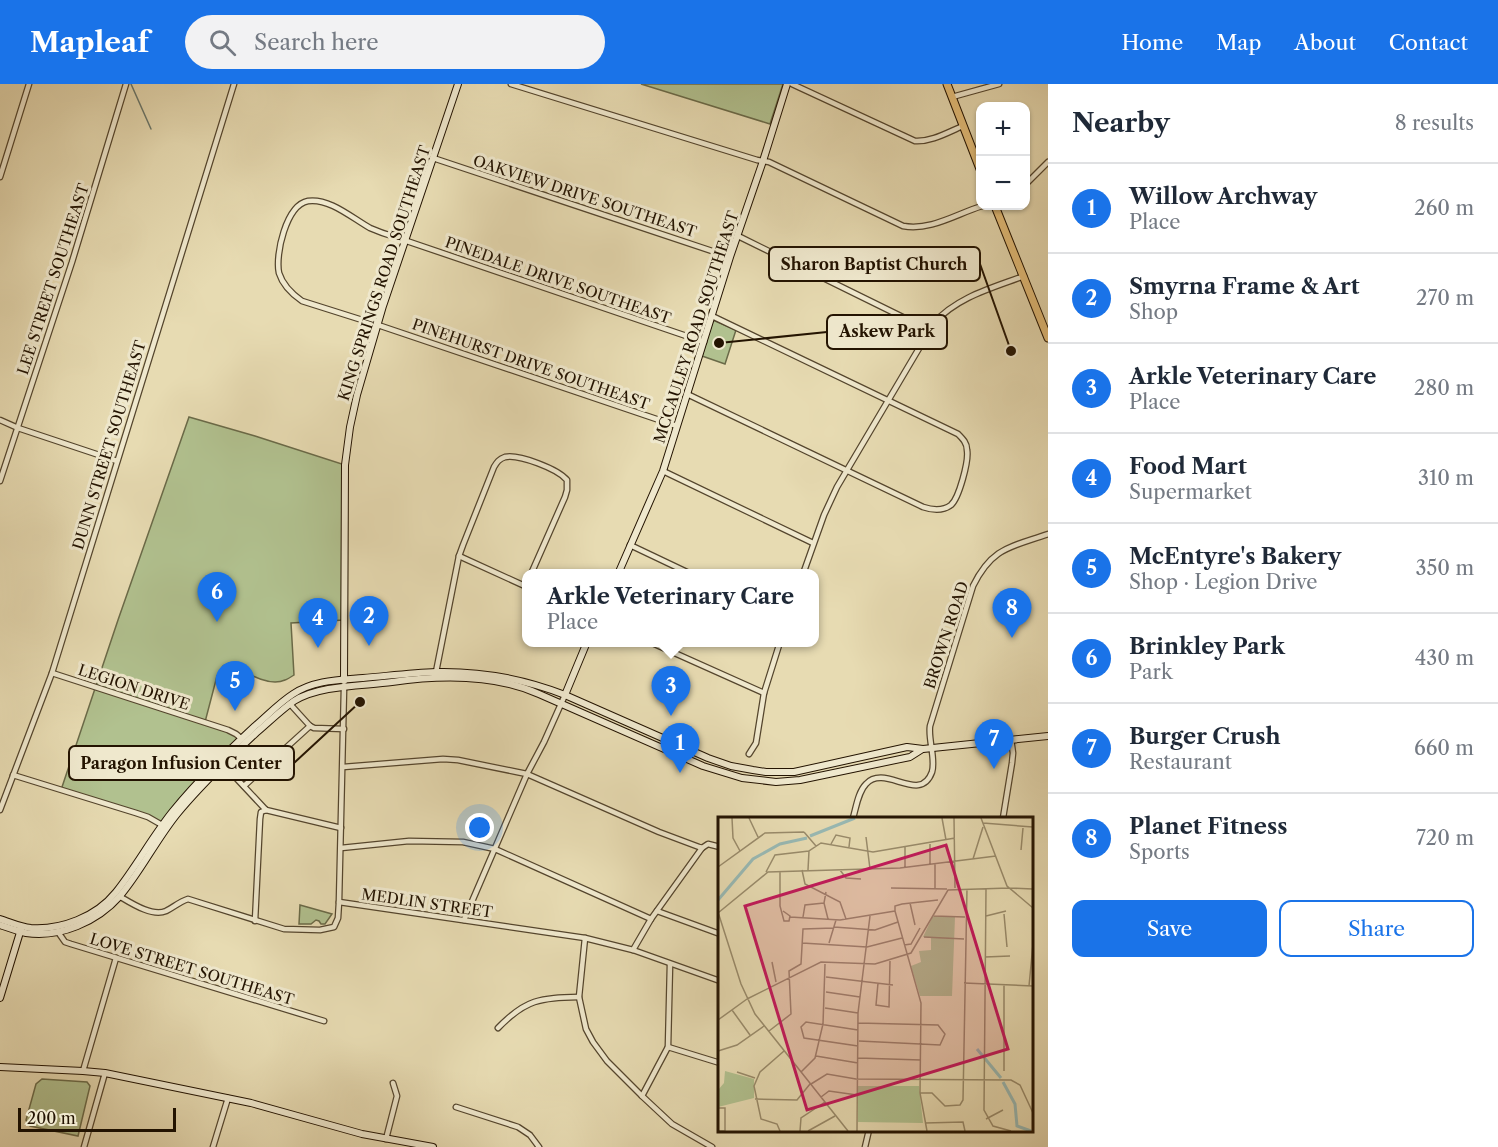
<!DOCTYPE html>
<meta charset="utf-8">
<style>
body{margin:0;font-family:"Libre Caslon Text",serif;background:#f2f2f3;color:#1f2937}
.controls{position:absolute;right:18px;top:18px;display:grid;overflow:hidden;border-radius:12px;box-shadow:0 2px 4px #0004}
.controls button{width:54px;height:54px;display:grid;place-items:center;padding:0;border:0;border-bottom:2px solid #e0e1e3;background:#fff;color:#1f2937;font:30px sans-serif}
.scale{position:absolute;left:18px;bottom:15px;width:158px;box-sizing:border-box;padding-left:6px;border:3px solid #231301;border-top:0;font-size:16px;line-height:21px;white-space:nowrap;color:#231301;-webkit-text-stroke:4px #efe8cd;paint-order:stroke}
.you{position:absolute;left:480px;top:744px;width:21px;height:21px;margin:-15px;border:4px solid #fff;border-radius:50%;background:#1a73e8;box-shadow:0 0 0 9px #1a73e833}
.badge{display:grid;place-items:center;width:39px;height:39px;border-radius:50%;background:#1a73e8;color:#fff;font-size:20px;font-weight:700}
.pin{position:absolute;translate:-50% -50px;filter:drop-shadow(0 2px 3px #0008)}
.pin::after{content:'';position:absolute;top:32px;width:21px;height:18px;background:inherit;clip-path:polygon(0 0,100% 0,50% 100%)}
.popup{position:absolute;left:522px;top:485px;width:297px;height:78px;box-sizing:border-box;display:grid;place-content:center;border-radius:12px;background:#fff;filter:drop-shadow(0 2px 4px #0005);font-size:20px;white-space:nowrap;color:#747a83}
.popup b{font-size:22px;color:#1f2937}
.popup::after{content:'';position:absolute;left:50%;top:100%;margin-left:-12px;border:12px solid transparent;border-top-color:#fff}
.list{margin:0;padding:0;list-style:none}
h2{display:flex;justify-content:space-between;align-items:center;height:78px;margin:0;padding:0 24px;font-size:26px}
h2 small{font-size:20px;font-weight:400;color:#747a83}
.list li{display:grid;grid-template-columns:39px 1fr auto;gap:18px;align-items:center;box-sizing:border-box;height:90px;padding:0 24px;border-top:2px solid #e0e1e3}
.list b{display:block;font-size:22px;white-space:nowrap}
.list p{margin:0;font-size:20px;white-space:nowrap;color:#747a83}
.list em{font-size:20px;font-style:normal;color:#747a83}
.actions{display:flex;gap:12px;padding:18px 24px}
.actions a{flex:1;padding:14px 0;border:2px solid #1a73e8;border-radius:12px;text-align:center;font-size:21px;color:#1a73e8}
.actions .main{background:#1a73e8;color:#fff}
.icon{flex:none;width:33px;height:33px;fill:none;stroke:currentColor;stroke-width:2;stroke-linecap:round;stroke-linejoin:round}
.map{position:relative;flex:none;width:1048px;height:1063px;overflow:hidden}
header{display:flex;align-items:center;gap:36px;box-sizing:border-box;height:84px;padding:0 30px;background:#1a73e8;color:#fff}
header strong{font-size:28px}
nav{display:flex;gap:33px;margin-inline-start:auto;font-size:21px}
.search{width:420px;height:54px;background:#f2f2f3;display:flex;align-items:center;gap:15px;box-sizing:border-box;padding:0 21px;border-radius:33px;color:#747a83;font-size:22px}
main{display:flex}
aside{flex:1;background:#fff}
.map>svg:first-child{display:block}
</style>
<header>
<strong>Mapleaf</strong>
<div class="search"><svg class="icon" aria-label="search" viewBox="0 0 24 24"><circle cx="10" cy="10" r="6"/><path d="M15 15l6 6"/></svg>Search here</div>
<nav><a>Home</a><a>Map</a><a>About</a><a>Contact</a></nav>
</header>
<main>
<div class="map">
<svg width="1048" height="1063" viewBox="0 0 1048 1063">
<rect width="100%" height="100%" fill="#e7dbb2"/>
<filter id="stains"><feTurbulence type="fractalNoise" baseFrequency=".00333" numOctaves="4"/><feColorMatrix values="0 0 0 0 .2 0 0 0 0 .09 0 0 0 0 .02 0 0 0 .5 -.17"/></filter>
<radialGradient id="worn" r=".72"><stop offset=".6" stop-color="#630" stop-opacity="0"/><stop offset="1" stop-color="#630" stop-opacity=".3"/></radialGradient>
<g fill="#b1c18f" stroke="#6a6a48" stroke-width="1.5">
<path d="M641,0H783L770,40Z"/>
<path d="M713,236L736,246L725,280L702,272Z"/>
<path d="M189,333L255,352L345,381L344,536L291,539L294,591C291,593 288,595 285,596C268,604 244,587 229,579L223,582L217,592L205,638L228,646L243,656L164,742L154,736L61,706L118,536Z"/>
<path d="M300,821L332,830L325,840H321L319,837L316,836L311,840H299Z"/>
<path d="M42,995L87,998L90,1002L78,1052L30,1042L26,1036L36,1000Z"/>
</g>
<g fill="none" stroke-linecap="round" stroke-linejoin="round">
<path stroke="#69776c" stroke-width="1.5" d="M131,0L151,45"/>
<defs>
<g id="street">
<path d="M511,0L757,76L769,78L903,142C931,147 956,130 982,122"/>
<path d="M792,0L915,57C932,58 948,48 963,42"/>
<path d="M952,13L999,0"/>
<path d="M433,74L730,173"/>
<path d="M0,93L29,0"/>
<path d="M1026,100L1048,78"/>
<path d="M738,152L929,246"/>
<path d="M687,310L923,423C932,426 943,427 951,421C959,414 969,377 967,366C967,359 963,355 958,350L712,232"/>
<path d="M0,336L18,344L117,377"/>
<path d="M677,342L378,241L302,217C292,210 283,202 279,189C275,171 286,121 308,117C330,114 352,134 370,144C377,147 385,150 392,152L704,258"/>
<path d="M663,387L813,459"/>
<path d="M0,397L72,178L126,0"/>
<path d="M630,461L691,490"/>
<path d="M459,472L527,503"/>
<path d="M803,490L824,431L837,403L934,239C957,213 992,204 1024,192"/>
<path d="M650,558L764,609"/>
<path d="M436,588L459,472L463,461L494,383C497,378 499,375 505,373C519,370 558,385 567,396V406L565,413L531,490"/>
<path d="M52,589L228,646L236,650L242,655"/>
<path d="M290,620L310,642"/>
<path d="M310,642L314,644L344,645"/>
<path d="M749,670L756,659L764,609L780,558"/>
<path d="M223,680L266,726"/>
<path d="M343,683L443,675L458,676L517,688L527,690L659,748L699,763L702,764L708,760L720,763"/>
<path d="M13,691L136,729L148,733L162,741"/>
<path d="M244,702L310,642"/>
<path d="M0,726L52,589L234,0"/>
<path d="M266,726L341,744"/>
<path d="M853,734C856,724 858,708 866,700C885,679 920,721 932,688C936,675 928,656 930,642L973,502C992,463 1011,463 1048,450"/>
<path d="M1003,734L1012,679L1013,669L1011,655"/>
<path d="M341,764L409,757L463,758L495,765L651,835"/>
<path d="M119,812C131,819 152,833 166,827C174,823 179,818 188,815L284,845L320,846L334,843L338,834L339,818L344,604"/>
<path d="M339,818L585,854L633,866L720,897"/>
<path d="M657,827L720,850"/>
<path d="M464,836L527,690L544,658L565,611"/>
<path d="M255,837L260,735L261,728L266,726"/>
<path d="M58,848L65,858L71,860L324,937"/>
<path d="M585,854L579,913L586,945L593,958L607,977L642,1012L672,1040L712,1063"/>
<path d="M633,866L651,835L702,764"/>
<path d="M498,944C526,915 540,914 579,913"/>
<path d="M668,963L720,979"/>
<path d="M83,987L116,874"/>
<path d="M642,1012L668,963L670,880"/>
<path d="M456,1023L518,1043L530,1051L539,1063"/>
<path d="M386,1055L397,1012L393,999"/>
<path d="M84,1063L105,989"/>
<path d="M213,1063L228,1014"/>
<path d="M865,1063L869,1046"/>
</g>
<g id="secondary">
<path d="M618,490L663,387L730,173L763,77L787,0"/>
<path d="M344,597L345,381L350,343L357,311L383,222L458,0"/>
<path d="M565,611L587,558"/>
<path d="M0,835C10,838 20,843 31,844C61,846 96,833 116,808C136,783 152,753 173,727C198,696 226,669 255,642C268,631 279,619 293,610C314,596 340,596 363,594C387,592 412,589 436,588C479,587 524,595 565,611L708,674L731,682L753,686L766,688H794L907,663L923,665L1048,652"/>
<path d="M0,841C9,844 17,847 26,849C60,854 97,838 120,812C141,787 156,756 177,730C201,701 228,675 256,649C269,638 281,626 294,617C319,601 363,602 392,598C440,591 494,590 539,610L703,682L742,694L776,698L800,696L910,673L921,666"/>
<path d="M0,914L21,845"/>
<path d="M0,983L83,987L105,989L251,1019L362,1050L433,1063"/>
</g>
<g id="primary">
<path d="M947,0L980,85"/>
<path d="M995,122L1048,254"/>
</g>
</defs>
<use href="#street" stroke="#54452d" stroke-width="7"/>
<use href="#secondary" stroke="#231301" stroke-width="8"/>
<use href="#primary" stroke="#231301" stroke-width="9"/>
<use href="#street" stroke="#efe8cd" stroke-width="4.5"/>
<use href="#secondary" stroke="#efe8cd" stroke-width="6"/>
<use href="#primary" stroke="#e4be79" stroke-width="7"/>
</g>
<g text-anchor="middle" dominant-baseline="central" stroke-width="6" stroke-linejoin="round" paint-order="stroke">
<g font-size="15" fill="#231301" stroke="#efe8cd">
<text transform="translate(585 112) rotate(18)">OAKVIEW DRIVE SOUTHEAST</text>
<text transform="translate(384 189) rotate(-72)">KING SPRINGS ROAD SOUTHEAST</text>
<text transform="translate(53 195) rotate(-72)">LEE STREET SOUTHEAST</text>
<text transform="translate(558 196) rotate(19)">PINEDALE DRIVE SOUTHEAST</text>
<text transform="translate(696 243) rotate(-72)">MCCAULEY ROAD SOUTHEAST</text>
<text transform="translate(531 280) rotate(19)">PINEHURST DRIVE SOUTHEAST</text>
<text transform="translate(109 361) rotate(-73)">DUNN STREET SOUTHEAST</text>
<text transform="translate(946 551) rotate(-72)">BROWN ROAD</text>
<text transform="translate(134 603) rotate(18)">LEGION DRIVE</text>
<text transform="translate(427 819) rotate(8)">MEDLIN STREET</text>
<text transform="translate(192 885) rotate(17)">LOVE STREET SOUTHEAST</text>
</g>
</g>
<g transform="translate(718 733)">
<rect width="315" height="315" fill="#e7dbb2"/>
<path d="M215,99L237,100L234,179H202L193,149L203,145L201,134L213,133V121L205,120ZM7,254L36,262V281L0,290V273L6,266ZM140,269H201L205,306L140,305Z" fill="#b1c18f"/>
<path fill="none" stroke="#98b9b4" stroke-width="3" d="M92,19L137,1M0,83L35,42L62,27L89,21M259,232L283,261M285,265L297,287L299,309L313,314"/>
<path fill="none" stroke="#998b6b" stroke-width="1.5" d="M14,1L15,21L22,34M31,1L40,20M224,1L228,23M236,1L237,71M263,1L289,69L315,91M265,6L315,10M86,15L98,29M148,20L152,52M113,27L118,18L132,21L131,30M212,27V48M187,30V50M303,33L305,11M255,42L265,10M217,47V71M0,50L47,16L86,15M84,53L87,67L122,85L128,102M90,53L91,34L103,26L155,35L237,21M122,53L128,61L143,62M48,55L57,38L91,34M62,55V89L66,104H71L72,99L65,94M173,71L229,72M291,71L315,72M268,72L266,293L275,309L293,314M108,75L106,86L110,102M192,86L197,108M177,94L203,186L202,276L209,314M177,94V89L184,87L220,83M0,95L23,167L37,197L130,314M0,96L50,55L182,51L278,39M286,97L289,130M216,99L247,100M268,99L288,94M72,100L122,103L177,94M85,100L87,88L106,86M116,110L157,113L180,105M206,120L246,122M84,126L149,130L184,121M111,126L118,103M186,128L193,127L202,111M267,140L292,139M54,145L58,165M108,160L175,168M160,166L158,188L171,190L172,144M246,166L315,169M286,168V254M311,169L315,127M108,175L142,180M29,182L103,145L157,147L193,136L230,73L291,71M107,191L140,196M14,193L32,218M0,203L29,182M140,206L220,208L227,217L222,228L141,224M51,214L73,197L71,154L83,147L85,112L116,111M140,229L86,221L83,210L88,205L140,213M0,234L19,228L46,209M98,239L140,246M140,241L203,243M19,255L37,261M83,255L97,241L105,207L107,147M93,267L109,257L138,262L293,263L302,268L315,296M202,276H214L227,289L242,288L245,283L249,72M103,280L111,274L139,278M37,282L79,283L92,267M0,291H7V314H0M268,302L285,293M207,306L245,305L247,314M62,314L59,307L43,302L36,269L42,255L66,234M82,314L83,301L107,285M90,314L117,299M139,314L140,196L152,99"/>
<path fill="#c2185b" fill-opacity="0.15" stroke="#c2185b" stroke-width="3" d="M228,28L290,232L89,293L27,89Z"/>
<rect width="315" height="315" fill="none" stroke="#231301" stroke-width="3"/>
</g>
<path fill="none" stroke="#231301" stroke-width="2" d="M1011 267L980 180M719 259L827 248M360 618L294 679"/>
<g fill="#231301" stroke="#efe8cd" stroke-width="2">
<circle cx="1011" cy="267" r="6"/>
<circle cx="719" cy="259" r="6"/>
<circle cx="360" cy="618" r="6"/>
</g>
<g fill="#efe8cd" stroke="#231301" stroke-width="2">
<rect x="769" y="163" width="211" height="34" rx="6"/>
<rect x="827" y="231" width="120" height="34" rx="6"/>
<rect x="69" y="662" width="225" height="34" rx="6"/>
</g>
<g font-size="16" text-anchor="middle" font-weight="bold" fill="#231301">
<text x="874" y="186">Sharon Baptist Church</text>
<text x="887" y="253">Askew Park</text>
<text x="181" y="685">Paragon Infusion Center</text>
</g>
<rect width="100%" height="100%" filter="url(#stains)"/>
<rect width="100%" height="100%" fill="url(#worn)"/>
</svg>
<div class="controls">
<button>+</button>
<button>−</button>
</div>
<div class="scale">200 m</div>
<div class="you"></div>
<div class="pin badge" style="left:680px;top:689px">1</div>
<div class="pin badge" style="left:369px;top:562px">2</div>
<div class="pin badge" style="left:671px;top:632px">3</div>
<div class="popup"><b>Arkle Veterinary Care</b>Place</div>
<div class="pin badge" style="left:318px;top:564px">4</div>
<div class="pin badge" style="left:235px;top:627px">5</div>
<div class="pin badge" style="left:217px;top:538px">6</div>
<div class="pin badge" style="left:994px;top:685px">7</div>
<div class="pin badge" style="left:1012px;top:554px">8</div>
</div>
<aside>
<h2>Nearby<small>8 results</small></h2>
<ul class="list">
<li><span class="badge">1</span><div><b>Willow Archway</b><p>Place</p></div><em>260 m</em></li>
<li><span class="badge">2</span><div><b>Smyrna Frame &amp; Art</b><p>Shop</p></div><em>270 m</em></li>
<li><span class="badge">3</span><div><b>Arkle Veterinary Care</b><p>Place</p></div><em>280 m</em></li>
<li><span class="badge">4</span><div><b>Food Mart</b><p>Supermarket</p></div><em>310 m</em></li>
<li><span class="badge">5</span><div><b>McEntyre's Bakery</b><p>Shop · Legion Drive</p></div><em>350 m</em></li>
<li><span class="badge">6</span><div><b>Brinkley Park</b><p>Park</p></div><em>430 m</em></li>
<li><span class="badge">7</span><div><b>Burger Crush</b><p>Restaurant</p></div><em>660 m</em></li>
<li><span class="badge">8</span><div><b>Planet Fitness</b><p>Sports</p></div><em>720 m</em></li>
</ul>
<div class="actions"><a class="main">Save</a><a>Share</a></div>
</aside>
</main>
